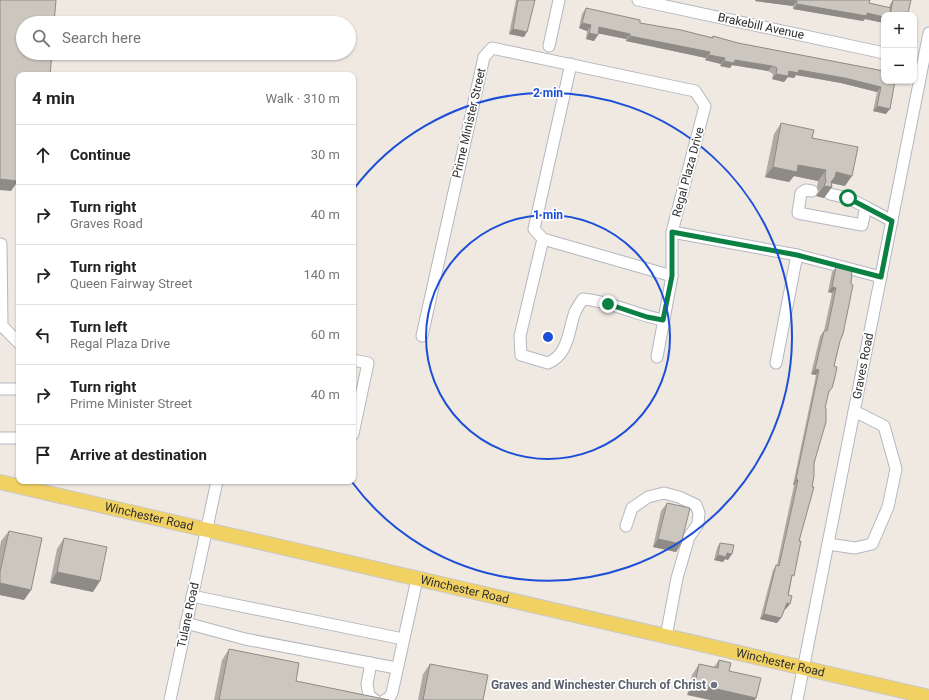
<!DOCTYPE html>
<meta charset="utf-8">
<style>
body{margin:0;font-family:Roboto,sans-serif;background:#f6f6f6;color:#222}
.controls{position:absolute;right:12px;top:12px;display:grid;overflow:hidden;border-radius:8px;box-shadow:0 1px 3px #0004}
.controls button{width:36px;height:36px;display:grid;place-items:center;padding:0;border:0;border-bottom:1px solid #e0e0e0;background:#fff;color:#222;font:20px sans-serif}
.stop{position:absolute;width:12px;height:12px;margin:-9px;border:3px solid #0b8043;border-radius:50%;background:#fff}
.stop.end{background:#0b8043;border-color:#fff;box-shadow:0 1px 4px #0008}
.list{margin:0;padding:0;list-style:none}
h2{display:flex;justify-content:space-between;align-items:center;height:52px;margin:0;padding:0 16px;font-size:17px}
h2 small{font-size:13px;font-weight:400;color:#767676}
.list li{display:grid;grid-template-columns:26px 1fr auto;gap:12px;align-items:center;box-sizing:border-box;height:60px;padding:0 16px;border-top:1px solid #e0e0e0}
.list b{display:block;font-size:15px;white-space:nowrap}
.list p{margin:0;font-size:13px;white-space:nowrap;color:#767676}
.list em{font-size:13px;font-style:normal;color:#767676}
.icon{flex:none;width:22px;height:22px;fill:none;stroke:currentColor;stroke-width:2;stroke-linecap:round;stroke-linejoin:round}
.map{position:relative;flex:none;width:929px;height:700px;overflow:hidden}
.search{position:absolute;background:#fff;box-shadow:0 1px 3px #0004;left:16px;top:16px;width:340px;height:44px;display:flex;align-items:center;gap:10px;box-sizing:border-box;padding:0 14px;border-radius:22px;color:#767676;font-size:15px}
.panel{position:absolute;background:#fff;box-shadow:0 1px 3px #0004;left:16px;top:72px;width:340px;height:412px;border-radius:8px}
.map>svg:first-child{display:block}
</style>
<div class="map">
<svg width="929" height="700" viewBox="0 0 929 700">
<rect width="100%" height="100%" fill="#efe9e1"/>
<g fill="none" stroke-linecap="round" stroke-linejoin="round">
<defs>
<g id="minor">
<path d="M638,0L884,53"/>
<path d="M549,46L559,0"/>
<path d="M571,64L534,229L543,239L520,336L521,355L548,363C569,354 568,331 575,312C577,308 580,303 583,299C610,301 636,315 663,320"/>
<path d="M812,191L806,190L801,193L798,213L862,225L866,207L892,221"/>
<path d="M830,194L848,198L866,207"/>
<path d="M672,232L797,255L881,277"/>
<path d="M543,239L672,276"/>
<path d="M1,244L2,326L19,343"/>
<path d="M422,336L484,57L492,48L695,91L705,106L672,232V276L657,357"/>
<path d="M353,360L368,363L353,434"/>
<path d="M776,363L797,255"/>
<path d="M0,389H19"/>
<path d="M0,438H19"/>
<path d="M626,526L632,508L648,497L664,493L679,497L696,505L699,513L698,524L689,537L677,578L666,637"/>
<path d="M828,544L855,548L872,544L888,507L896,469L884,426L854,411"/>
<path d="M192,596L403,639"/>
<path d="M186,623L245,639L396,668"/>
<path d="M371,663L367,684L369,696L375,700"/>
<path d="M170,700L217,481"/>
<path d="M385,700L389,698L392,693L417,579"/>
<path d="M797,700L929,33"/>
</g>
<g id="major">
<path id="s1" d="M0,482L929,697"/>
</g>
</defs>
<use href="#minor" stroke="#b4b7c1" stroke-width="13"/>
<use href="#major" stroke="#c9c9c9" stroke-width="16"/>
<use href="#minor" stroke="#fff" stroke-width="11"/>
<use href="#major" stroke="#f2d163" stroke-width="14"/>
</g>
<g fill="#afaba4">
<path d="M516,0H535L524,37L509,34Z"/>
<path d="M755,0H870L869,3L889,8L890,4L893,0H911L907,15H884V23L865,19L863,21L793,9V6L755,1Z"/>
<path d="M586,8L640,23L712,38L713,36L738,43L884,71L886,114L873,111L877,92L841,83L796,75L794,78L788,77L784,82L772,79L773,74L768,71L732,65L730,68L720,66L721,64L705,60L706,58L626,41V39L598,33L594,41L586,39L587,31L579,28L582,14Z"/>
<path d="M781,123L812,138L845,186L831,183L832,187L824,198L816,196L819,192L817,187L818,181L794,176L789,182L765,177L774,134Z"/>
<path d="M836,267L840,341L834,366L832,388L828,394L825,408L786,609H785L781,618L777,623L760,619L773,570L777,565L794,485H793L816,375L811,374L820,336L824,331L832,293L828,292L832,272Z"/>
<path d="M667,503L681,544L676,552L653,547L661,511Z"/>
<path d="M9,531L31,590L24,600L0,595V547L1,541Z"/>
<path d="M64,538L93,592L50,583L57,549Z"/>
<path d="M720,543L728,560L725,559L723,562L714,560L717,548Z"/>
<path d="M229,649L296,681L388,700H214L222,660Z"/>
<path d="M719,660L731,663L687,695L692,675L699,664L714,667Z"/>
<path d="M430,664L483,700H418L423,674Z"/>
</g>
<g fill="#8e8b86">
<path d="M756,0H789L797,1L793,6L755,1Z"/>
<path d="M797,4L867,13L884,17V23L865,19L863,21L793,9Z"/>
<path d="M582,23L591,25L587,31L579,28Z"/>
<path d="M599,27L630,34L626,39L596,33Z"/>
<path d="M513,29L527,32L524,37L509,34Z"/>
<path d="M589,33L598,35L594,41L586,39Z"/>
<path d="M630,36L710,52L706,58L626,41Z"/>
<path d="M709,55L725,58L721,64L705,60Z"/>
<path d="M735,60L772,66L768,71L732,65L730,68L720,66L724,61Z"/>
<path d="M799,70L845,78L881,87L877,92L841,83L796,75L794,78L788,77L784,82L772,79L776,74L789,71Z"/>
<path d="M877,106L890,109L886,114L873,111Z"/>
<path d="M798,165L826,170L818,181L794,176L789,182L765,177L773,167Z"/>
<path d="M836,172L852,176L845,186L831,183L832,187L824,198L816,196L824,186Z"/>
<path d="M0,179L18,181L11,191L0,190Z"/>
<path d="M832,287L836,288L832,293L828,292Z"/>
<path d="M815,369L819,370L816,375L811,374Z"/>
<path d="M796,479L798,480L794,485H793Z"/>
<path d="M658,539L681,544L676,552L653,547Z"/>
<path d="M727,553L732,554L728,560L725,559L723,562L714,560L718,555Z"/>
<path d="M57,572L100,581L93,592L50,583Z"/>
<path d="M0,583L31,590L24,600L0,595Z"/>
<path d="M787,603L790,604L786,609H783Z"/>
<path d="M764,614L781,618L777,623L760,619Z"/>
<path d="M695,684L756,698L755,700H710L687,695Z"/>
</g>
<g fill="#cbc7bf" stroke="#8e8b86">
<path d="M0,0H56L54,23H23V53H52L50,75H19V178L18,181L0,179Z"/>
<path d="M518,0H535L527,32L513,29Z"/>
<path d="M789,0H870L869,3L891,8L889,15H884V17L867,13V16L797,4V1Z"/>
<path d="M893,0H911L908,13L905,12V15H890Z"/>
<path d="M586,8L640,20V23L681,30L713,38V36L738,43L884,71V81H895L890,109L877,106L881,87L845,78L799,70L798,73L789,71L788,76L776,74L777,68L772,66L735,60L734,63L724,61L725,58L709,55L710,52L630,36V34L599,27L598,35L589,33L591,25L582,23Z"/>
<path d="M781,123L814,130L812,138L858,147L852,176L836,172L835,177L831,182L832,187L824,186L826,181L825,176L826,170L798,165L797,172L773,167Z"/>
<path d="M836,267L852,271L851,284L853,285L843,334L840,341L834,366L837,367L835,377L832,388L829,391L825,408H826V422L814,463V476L812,487H814L799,541H801L794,576L792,575L788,595L792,596L790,604L787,603L781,618L764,614L776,565L779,566L798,480L796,479L819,370L815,369L824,331H827L836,288L832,287Z"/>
<path d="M667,503L690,508L681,544L658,539Z"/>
<path d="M9,531L42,538L31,590L0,583V572Z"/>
<path d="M64,538L107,547L100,581L57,572Z"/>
<path d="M720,543L734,545L732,554L727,553L726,557L718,555Z"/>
<path d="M229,649L299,663L296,681L389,700H219Z"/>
<path d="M719,660L731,663L729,671L761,678L756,698L695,684L699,664L718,668Z"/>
<path d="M430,664L488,675L483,700H423Z"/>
</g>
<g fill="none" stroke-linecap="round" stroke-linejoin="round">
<path stroke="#0b8043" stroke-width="5" d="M608,304L647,317L663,320L672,276V232L797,255L881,277L892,221L848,198"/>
</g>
<g fill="none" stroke="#1d4ed8" stroke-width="2">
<circle cx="548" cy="337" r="122"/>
<path d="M353 190A244 244 0 1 1 352 482"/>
</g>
<circle fill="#6b7280" stroke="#fff" stroke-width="1.5" cx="714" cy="685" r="4"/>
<g text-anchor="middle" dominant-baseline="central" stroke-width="3.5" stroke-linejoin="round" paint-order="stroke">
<g font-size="12" fill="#2e2e2e" stroke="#fff">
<text transform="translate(761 26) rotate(12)">Brakebill Avenue</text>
<text transform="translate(469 123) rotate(-77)">Prime Minister Street</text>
<text transform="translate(688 172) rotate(-75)">Regal Plaza Drive</text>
<text transform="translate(863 366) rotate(-79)">Graves Road</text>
<text stroke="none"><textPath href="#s1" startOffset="153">Winchester Road</textPath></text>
<text stroke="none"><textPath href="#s1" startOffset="477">Winchester Road</textPath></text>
<text transform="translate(188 615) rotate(-78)">Tulane Road</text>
<text stroke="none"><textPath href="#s1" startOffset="801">Winchester Road</textPath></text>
</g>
<g font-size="12" font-weight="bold" fill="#5b616d" stroke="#fff" text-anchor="end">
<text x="706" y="685">Graves and Winchester Church of Christ</text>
</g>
</g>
<circle cx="548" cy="337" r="6" fill="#1d4ed8" stroke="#fff" stroke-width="2"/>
<g font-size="12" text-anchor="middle" font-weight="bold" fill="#1d4ed8" stroke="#fff" stroke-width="3.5" stroke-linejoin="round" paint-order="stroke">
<text x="548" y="97">2 min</text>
<text x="548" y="219">1 min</text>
</g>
</svg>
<div class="controls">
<button>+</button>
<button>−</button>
</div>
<div class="stop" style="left:848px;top:198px"></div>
<div class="stop end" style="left:608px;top:304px"></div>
<div class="search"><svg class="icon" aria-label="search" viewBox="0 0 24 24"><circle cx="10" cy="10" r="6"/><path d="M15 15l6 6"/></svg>Search here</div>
<section class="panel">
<h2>4 min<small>Walk · 310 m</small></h2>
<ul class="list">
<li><svg class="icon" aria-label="ahead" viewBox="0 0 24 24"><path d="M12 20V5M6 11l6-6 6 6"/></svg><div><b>Continue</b></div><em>30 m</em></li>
<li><svg class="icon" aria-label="right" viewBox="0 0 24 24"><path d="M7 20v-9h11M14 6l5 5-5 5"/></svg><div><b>Turn right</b><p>Graves Road</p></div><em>40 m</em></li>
<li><svg class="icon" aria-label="right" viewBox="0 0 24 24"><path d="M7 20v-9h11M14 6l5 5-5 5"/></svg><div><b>Turn right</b><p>Queen Fairway Street</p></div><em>140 m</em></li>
<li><svg class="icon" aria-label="left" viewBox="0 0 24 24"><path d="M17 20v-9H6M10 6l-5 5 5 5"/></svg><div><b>Turn left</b><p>Regal Plaza Drive</p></div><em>60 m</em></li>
<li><svg class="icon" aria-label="right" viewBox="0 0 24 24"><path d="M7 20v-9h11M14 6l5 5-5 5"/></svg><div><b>Turn right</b><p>Prime Minister Street</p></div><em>40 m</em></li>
<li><svg class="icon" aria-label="arrive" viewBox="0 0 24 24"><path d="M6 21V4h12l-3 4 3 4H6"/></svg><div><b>Arrive at destination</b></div></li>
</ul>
</section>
</div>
